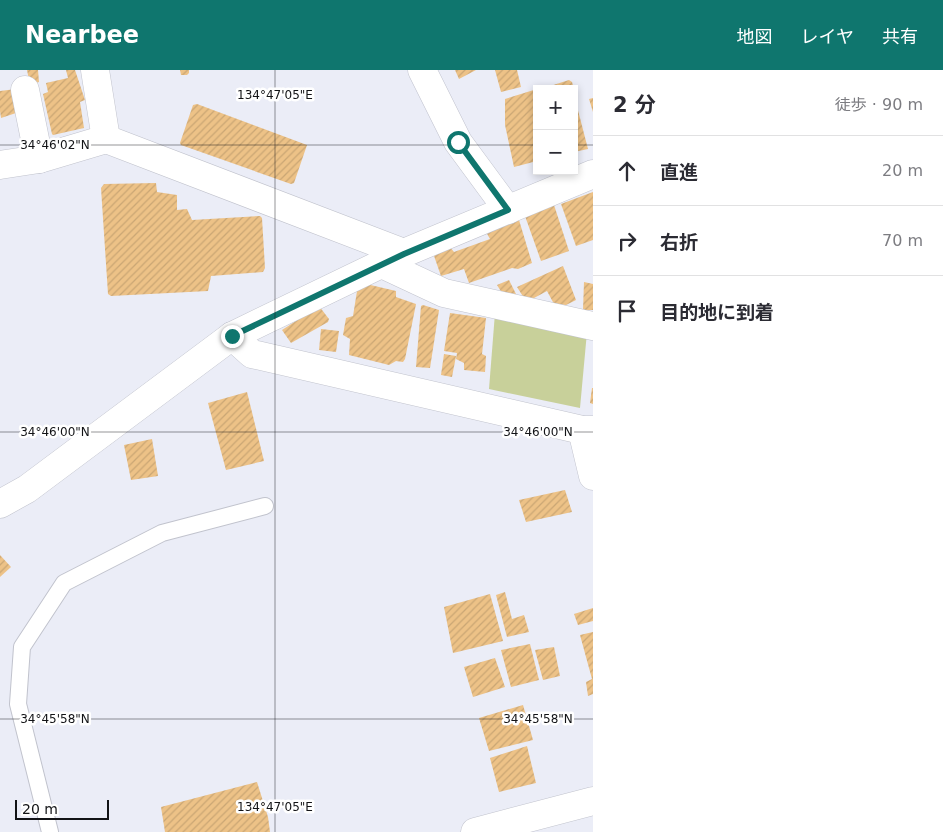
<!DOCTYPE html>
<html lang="ja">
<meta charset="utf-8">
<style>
body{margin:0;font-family:"DejaVu Sans","Noto Sans JP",sans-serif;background:#f2f2f3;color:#2b2b33}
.controls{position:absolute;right:15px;top:15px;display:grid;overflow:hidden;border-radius:0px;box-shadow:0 2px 8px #0003}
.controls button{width:45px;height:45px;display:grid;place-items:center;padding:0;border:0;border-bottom:1px solid #e1e1e2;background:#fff;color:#2b2b33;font:25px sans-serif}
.scale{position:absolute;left:15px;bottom:12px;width:94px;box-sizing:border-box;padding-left:5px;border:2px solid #121316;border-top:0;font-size:14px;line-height:18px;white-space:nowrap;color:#121316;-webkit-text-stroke:4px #fff;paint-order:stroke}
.stop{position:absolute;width:15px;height:15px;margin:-11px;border:4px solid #0f766e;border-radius:50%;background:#fff}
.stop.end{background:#0f766e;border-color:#fff;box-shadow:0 1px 5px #0008}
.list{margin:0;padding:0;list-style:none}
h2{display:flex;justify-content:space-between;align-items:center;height:65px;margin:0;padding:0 20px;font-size:21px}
h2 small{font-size:16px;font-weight:400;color:#7c7c81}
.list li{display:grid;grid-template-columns:32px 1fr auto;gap:15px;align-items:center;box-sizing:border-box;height:70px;padding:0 20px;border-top:1px solid #e1e1e2}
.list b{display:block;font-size:19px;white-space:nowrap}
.list em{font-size:16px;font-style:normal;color:#7c7c81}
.icon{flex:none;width:28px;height:28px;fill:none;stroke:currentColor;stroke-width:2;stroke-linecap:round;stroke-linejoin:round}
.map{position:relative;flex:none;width:593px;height:762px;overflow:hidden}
header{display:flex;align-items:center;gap:30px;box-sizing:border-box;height:70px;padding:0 25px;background:#0f766e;color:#fff}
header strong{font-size:24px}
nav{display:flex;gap:28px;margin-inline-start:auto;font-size:18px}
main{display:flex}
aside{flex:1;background:#fff}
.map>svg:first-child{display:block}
</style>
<header>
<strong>Nearbee</strong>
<nav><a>地図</a><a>レイヤ</a><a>共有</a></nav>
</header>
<main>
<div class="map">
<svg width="593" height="762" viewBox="0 0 593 762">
<defs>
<pattern id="building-hatch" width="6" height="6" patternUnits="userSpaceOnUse" patternTransform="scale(1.25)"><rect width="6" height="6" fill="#edc287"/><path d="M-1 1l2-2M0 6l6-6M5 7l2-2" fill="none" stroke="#caa674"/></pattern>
</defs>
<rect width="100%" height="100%" fill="#ebedf7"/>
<path fill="#c8d09a" d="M495,243L587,262L580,338L489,319Z"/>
<g fill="url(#building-hatch)">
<path d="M27,0H38L39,12L30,15Z"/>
<path d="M66,0H75L85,30L80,32L84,58L53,65L52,64L43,24L48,22L46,13L68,8Z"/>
<path d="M180,0H189V3L187,5H181Z"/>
<path d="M455,0H476L459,9Z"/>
<path d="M495,0H517L521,17L501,22Z"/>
<path d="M569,10L572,12L574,19H541Z"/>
<path d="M16,19L19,42L1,48L0,41V21Z"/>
<path d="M537,19V91L514,97L505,55V29Z"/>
<path d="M574,25L588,79L574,82Z"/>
<path d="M593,28V42L589,29Z"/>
<path d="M197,34L307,75L294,113L291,114L181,75L180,73L193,35Z"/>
<path d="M156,113L157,122L177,125V140L187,139L192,150L260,146L262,148L265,198L263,202L211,206L208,221L111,226L108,224L101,118L104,114Z"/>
<path d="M593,122V170L576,176L561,134Z"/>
<path d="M554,135L569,181L541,191L525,146Z"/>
<path d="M519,150L532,193L518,199L512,198L469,213L464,199L441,206L433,183L450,177L454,182L490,169L486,162Z"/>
<path d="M563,196L576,230L566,235L554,234L547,221L534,228H524L517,217Z"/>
<path d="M509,210L516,224L502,223L497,215Z"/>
<path d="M584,212L593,214V240H583Z"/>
<path d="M362,213L396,221V227L416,234L405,289L403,292L396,291L389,295L349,285L350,269L343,265L346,248L353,246L358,215Z"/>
<path d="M423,235L439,240L430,298L416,297L421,236Z"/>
<path d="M319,236L329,249L328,252L291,273L282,260Z"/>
<path d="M450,243L486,248L482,284L486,286L485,302L464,300V293L456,289L457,283L444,281Z"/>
<path d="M321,259L339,261L336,282L319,280Z"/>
<path d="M444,284L456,286L452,307L441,305Z"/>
<path d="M592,318H593V334L590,333Z"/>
<path d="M247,322L264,391L226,400L208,333Z"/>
<path d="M152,369L158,406L131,410L124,375Z"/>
<path d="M565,420L572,442L526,452L519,430Z"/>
<path d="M0,485L11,497L0,507Z"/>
<path d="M505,522L512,549L524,545L529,562L507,567L496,525Z"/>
<path d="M490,524L503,571L453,583L444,537Z"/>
<path d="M593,538V551L578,555L574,544Z"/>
<path d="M593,562V624L588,626L586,612L592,609L580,565Z"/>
<path d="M530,574L539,610L511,617L501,580Z"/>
<path d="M554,577L560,606L543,610L535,580Z"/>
<path d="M495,588L505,617L473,627L464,597Z"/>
<path d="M523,635L533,670L489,681L479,648Z"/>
<path d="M527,676L536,713L499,722L490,688Z"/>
<path d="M257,712L268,747L270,762H165L161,737Z"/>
</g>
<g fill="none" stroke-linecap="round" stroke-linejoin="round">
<defs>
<path id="service" d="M50,762L18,634L22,577L64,513L162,463L265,436"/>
<g id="minor">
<path d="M95,0L106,69"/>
<path d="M422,0L458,72L508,140"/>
<path d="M25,20L39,89"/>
<path d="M0,95L39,89L106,69L404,183"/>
<path d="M382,194L444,223L593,256"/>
<path d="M232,266L252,284L582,360H593"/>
<path d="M582,360L593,406"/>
</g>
<g id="tertiary">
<path d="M0,434L27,419L232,266L404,183L593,104"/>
<path d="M475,762L593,731"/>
</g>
</defs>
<use href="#service" stroke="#c1c3cd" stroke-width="18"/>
<use href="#minor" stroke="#c1c3cd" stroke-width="29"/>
<use href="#tertiary" stroke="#c1c3cd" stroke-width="29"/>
<use href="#service" stroke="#fff" stroke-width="16"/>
<use href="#minor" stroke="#fff" stroke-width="28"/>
<use href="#tertiary" stroke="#fff" stroke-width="28"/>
</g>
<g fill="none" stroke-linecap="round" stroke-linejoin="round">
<path stroke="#0f766e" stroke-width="6" d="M232,266L404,184L508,140L458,72"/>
</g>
<path fill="none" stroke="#121316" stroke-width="1" stroke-opacity="0.45" d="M275,0V762M0,75H537M574,75H593M0,362H593M0,649H593"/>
<g font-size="12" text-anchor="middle" fill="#121316" stroke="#fff" stroke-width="5" stroke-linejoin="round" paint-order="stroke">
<text x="275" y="29">134°47'05"E</text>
<text x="55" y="79">34°46'02"N</text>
<text x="55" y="366">34°46'00"N</text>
<text x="538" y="366">34°46'00"N</text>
<text x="55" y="653">34°45'58"N</text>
<text x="538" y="653">34°45'58"N</text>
<text x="275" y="741">134°47'05"E</text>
</g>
</svg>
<div class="controls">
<button>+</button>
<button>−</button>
</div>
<div class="scale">20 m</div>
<div class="stop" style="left:458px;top:72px"></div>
<div class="stop end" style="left:232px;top:266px"></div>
</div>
<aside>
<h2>2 分<small>徒歩 · 90 m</small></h2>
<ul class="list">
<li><svg class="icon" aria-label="ahead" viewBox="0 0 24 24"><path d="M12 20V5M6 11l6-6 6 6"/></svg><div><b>直進</b></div><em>20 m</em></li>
<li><svg class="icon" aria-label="right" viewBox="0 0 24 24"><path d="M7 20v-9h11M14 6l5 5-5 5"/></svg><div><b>右折</b></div><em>70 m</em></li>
<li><svg class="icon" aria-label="arrive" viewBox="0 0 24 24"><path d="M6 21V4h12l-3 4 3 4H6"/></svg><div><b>目的地に到着</b></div></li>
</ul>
</aside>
</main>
